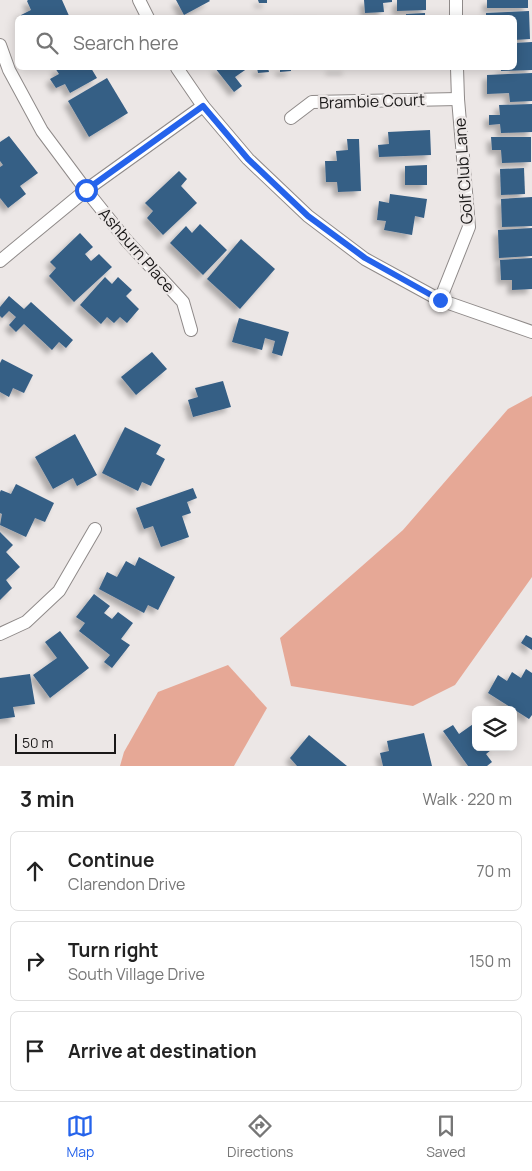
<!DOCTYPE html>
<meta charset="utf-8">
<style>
body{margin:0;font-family:Manrope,sans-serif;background:#f6f6f6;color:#222}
.controls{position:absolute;right:15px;bottom:15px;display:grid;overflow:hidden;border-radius:8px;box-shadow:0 2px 12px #0003}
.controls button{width:45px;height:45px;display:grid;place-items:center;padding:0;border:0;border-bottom:1px solid #e0e0e0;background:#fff;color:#222;font:25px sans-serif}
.scale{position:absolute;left:15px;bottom:12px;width:101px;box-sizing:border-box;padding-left:5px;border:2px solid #1a1818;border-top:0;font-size:14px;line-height:18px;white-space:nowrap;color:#1a1818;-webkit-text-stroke:4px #ece7e6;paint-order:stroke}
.stop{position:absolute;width:15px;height:15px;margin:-11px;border:4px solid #2563eb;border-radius:50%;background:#fff}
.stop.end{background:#2563eb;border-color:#fff;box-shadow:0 1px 5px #0008}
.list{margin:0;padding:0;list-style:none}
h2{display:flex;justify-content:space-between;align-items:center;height:65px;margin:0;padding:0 20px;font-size:21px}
h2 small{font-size:16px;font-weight:400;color:#767676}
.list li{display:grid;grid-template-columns:32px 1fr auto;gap:15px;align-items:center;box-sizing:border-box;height:80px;margin:0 10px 10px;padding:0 10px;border:1px solid #e0e0e0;border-radius:8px}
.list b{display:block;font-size:19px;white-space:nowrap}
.list p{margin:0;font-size:16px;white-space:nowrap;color:#767676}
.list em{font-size:16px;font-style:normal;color:#767676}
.icon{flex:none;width:28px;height:28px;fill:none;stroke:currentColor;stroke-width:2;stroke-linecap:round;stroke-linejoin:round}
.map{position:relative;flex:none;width:532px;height:766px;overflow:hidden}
.search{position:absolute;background:#fff;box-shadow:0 2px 12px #0003;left:15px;right:15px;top:15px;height:55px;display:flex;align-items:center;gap:12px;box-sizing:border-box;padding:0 18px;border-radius:8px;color:#767676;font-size:19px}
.sheet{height:335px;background:#fff}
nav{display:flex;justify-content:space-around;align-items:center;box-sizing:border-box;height:70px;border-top:1px solid #e0e0e0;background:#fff;font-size:14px;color:#767676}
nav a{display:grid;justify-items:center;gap:2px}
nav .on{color:#2563eb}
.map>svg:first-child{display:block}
</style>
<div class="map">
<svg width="532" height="766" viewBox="0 0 532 766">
<defs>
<filter id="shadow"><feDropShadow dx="-4.5" dy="4.5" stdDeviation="2.5" flood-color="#0004"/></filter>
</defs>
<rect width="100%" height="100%" fill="#ece7e6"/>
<g fill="#e6a896">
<path d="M532,396V577L455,685L413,706L291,686L280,638L403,530L508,409Z"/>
<path d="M228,665L267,708L234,766H120L124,752L158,692Z"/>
</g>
<g fill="#355e85" filter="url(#shadow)">
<path d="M28,0H62L70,18H22L21,15L31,10L27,1Z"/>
<path d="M176,0H209L210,1L184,15Z"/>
<path d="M258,0H267V3H259Z"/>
<path d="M364,0H392V2L383,3L384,12L365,13Z"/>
<path d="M397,0H426V10L397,11Z"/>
<rect x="487" y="0" width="41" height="8"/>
<path d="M529,11L530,39L514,40V18H486V13Z"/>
<path d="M425,13V18H406V14Z"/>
<path d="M320,15V18H294V16Z"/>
<path d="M532,42V70L501,71V68H514V43Z"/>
<path d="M55,68H91L97,78L70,93L65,84L56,88L50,79L59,74Z"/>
<path d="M215,68H248L235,77L242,86L234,92Z"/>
<path d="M257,68H268L269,72L258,73Z"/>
<path d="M280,68H291V71L280,72Z"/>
<rect x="330" y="68" width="17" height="2"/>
<path d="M532,73V101L510,102L509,93L487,94V75Z"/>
<path d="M107,78L128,113L89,137L68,101Z"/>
<path d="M532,104V132L501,133L500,124L489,125V115H500L499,105Z"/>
<path d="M430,130L431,155L379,157L378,145L389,144L388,132Z"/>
<path d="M9,136L38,173L20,186L26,194L8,208L0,198V167L3,165L0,161V142Z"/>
<path d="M491,137H531V162L502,163L501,150H492Z"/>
<path d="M347,139H359L361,191L338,192L337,182H326L325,161H337L336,151L348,150Z"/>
<path d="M427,165V185H405V166Z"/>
<path d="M524,168L525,194L501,195L500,169Z"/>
<path d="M179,171L187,179L181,186L197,203L163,235L147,218L153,211L145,203Z"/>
<path d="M390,194L427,199L424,218L415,216L412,235L384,230L386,221L377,220L379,201L389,203Z"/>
<path d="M532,197V226L502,227L501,199Z"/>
<path d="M200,224L227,250L203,275L170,243L186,226L192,233Z"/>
<path d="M532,228V256L499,258L498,230Z"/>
<path d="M80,233L93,247L85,254L91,261L99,254L112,267L74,302L49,276L56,268L50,262Z"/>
<path d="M241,239L275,269L240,309L207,279Z"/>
<path d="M532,258V289L512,290V280H501L500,260Z"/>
<path d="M105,277L112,284L118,277L132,290L126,296L139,309L127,323L120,317L114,323L107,317L101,324L80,305Z"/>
<path d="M9,296L24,309L31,302L73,340L66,348L59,342L52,350L24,324L16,332L9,325L16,317L9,311L2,318L0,316V307Z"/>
<path d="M239,318L289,332L282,356L272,353L275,341L265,338L262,350L232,342Z"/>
<path d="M152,352L167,369L136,395L121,377Z"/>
<path d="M2,359L33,375L24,393L13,388L9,397L0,392V363Z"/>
<path d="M223,381L231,407L193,417L188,400L198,397L195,388Z"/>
<path d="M125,427L161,445L156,454L165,459L151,486L142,482L138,491L102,473Z"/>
<path d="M75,434L97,475L77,486L73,478L53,489L35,457Z"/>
<path d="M16,484L54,503L45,522L35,518L26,537L0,525L2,514L0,513V492L1,490L11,494Z"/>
<path d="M193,488L197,498L187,502L191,513L182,516L189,537L161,547L153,526L144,529L136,508Z"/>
<path d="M0,532L13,545L6,552L20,567L6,580L12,588L0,600Z"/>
<path d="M139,557L175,577L158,610L148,605L144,613L99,589L107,572L117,577L126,561L135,566Z"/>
<path d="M94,594L110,606L104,613L112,619L118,612L133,623L121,639L130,645L112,668L104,662L110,655L79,631L85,623L76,617Z"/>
<path d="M60,631L89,668L50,698L33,675L57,658L45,642Z"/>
<path d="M526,635L532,638V650L521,643Z"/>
<path d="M526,669L532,673V715L529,719L488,693L498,675L507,681L512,672L521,678Z"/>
<path d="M30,674L35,704L13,707L15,717L0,719V678Z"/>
<path d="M476,722V747H495L486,754L492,762L487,766H468L443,731L453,725L459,734Z"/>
<path d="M424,733L432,766H383L380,753L389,751L387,741Z"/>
<path d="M309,735L347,766H297L290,758Z"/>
</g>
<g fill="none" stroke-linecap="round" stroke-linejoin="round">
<defs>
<g id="minor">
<path d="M139,0L148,18"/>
<path d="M456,0V18"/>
<path d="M0,45L9,70L42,131L86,190L126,240L183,302L191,330"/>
<path d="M177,68L203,106L248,159L308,216L365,259L440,300L532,332"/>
<path d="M291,118L312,102L458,99"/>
<path d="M0,261L86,190L203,106"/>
<path d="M440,300L469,227L458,99L457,68"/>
<path d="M0,634L26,622L59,591L95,529"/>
</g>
</defs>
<use href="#minor" stroke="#8f8a89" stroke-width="14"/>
<use href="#minor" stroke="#fff" stroke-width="12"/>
</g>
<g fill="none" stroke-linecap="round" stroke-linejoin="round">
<path stroke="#2563eb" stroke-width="6" d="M86,190L203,106L248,159L308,216L365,258L440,300"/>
</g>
<g text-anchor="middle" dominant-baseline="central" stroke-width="5" stroke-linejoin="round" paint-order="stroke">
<g font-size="16" fill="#1a1818" stroke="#ece7e6">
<text transform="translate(372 101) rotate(-2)">Brambie Court</text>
<text transform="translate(463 171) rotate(-94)">Golf Club Lane</text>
<text transform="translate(137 250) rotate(49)">Ashburn Place</text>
</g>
</g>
</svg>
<div class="controls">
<button><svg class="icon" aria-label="layers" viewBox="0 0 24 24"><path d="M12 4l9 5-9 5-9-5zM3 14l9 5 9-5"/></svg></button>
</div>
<div class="scale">50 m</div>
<div class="stop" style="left:86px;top:190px"></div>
<div class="stop end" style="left:440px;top:300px"></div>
<div class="search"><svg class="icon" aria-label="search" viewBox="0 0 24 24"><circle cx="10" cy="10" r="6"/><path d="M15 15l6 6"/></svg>Search here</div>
</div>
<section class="sheet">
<h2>3 min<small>Walk · 220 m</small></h2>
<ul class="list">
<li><svg class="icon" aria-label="ahead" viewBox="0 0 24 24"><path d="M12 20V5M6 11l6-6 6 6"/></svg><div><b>Continue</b><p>Clarendon Drive</p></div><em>70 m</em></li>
<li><svg class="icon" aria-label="right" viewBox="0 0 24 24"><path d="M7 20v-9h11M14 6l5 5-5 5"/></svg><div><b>Turn right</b><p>South Village Drive</p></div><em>150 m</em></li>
<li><svg class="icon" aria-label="arrive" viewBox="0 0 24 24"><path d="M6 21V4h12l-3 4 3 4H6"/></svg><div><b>Arrive at destination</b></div></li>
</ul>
</section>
<nav>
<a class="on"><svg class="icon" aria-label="map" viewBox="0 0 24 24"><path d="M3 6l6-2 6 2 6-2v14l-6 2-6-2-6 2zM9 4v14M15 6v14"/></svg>Map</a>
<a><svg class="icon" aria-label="directions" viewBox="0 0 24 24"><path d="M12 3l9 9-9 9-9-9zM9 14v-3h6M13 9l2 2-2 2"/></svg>Directions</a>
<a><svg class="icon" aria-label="saved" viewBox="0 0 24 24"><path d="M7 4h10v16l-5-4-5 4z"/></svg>Saved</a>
</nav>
